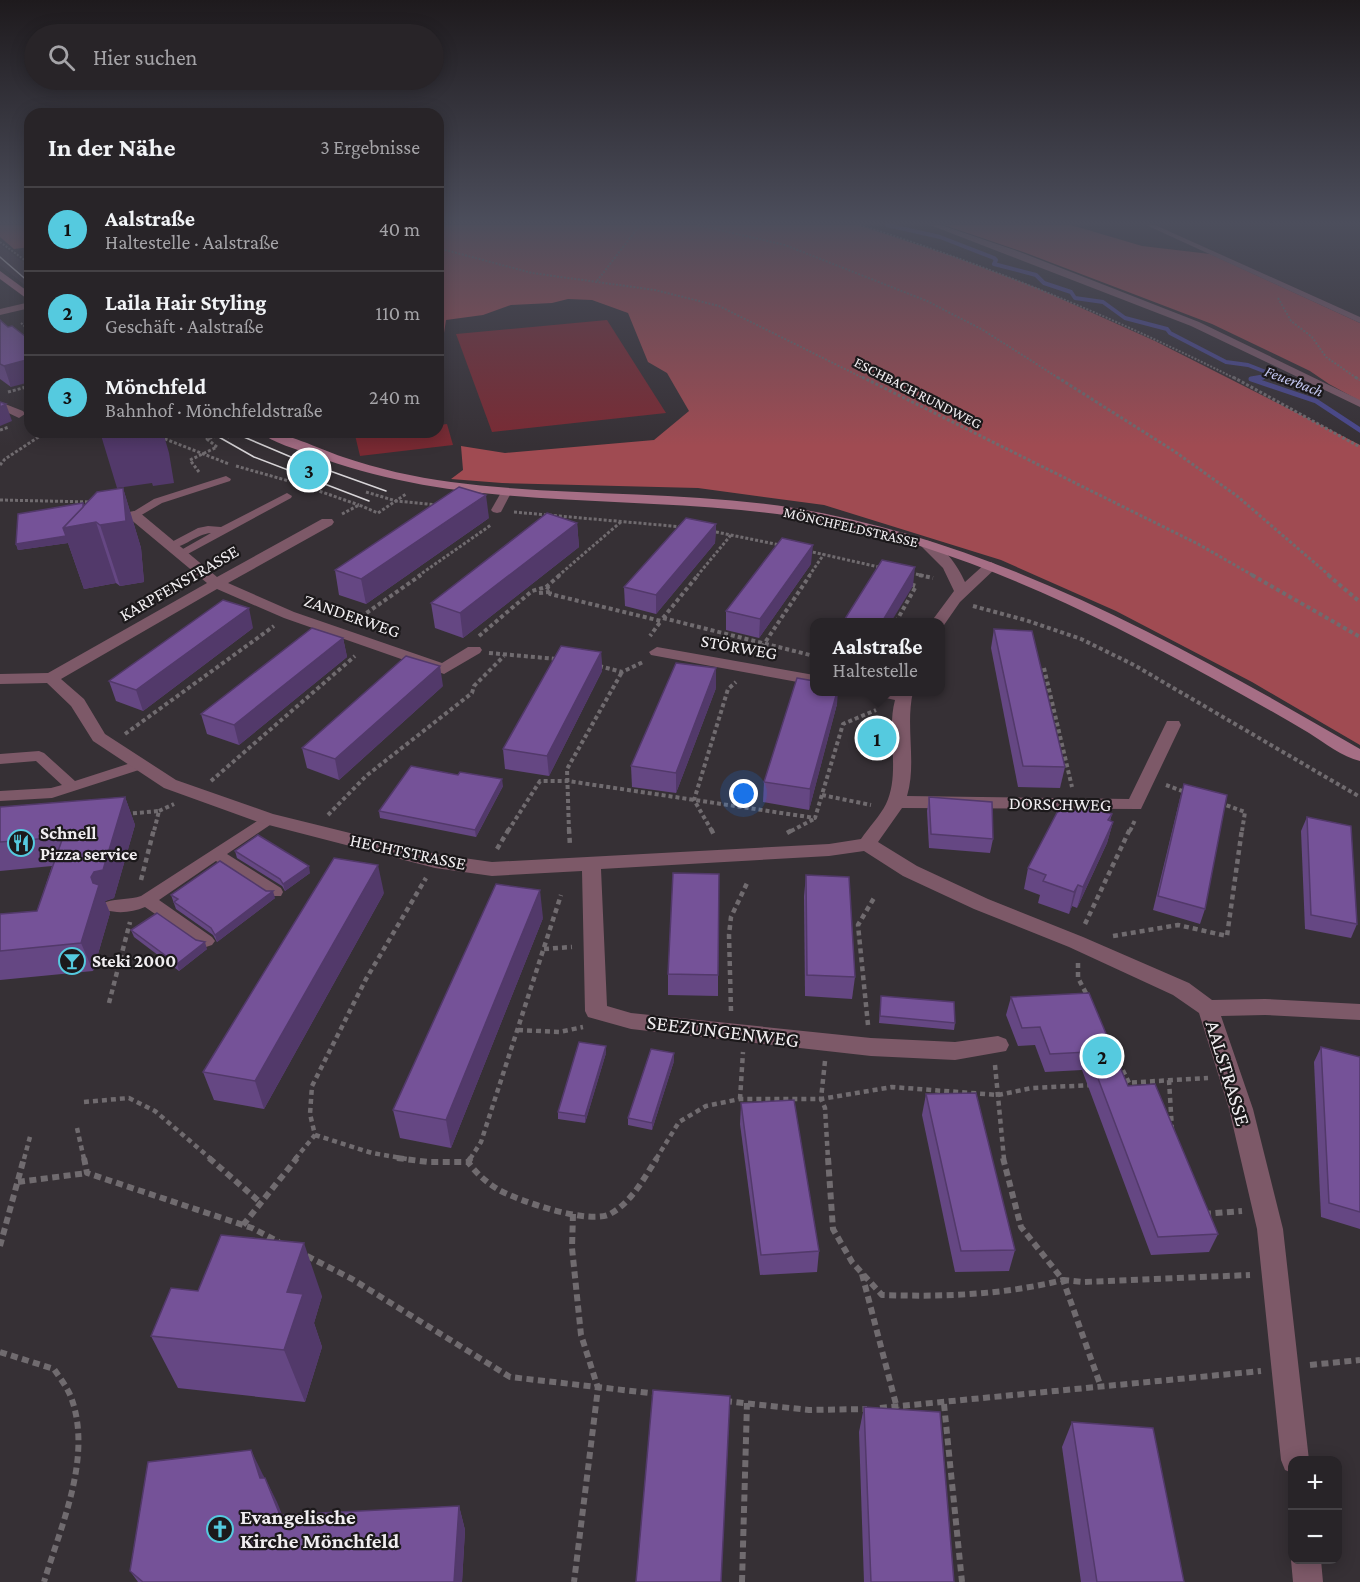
<!DOCTYPE html>
<html lang="de">
<meta charset="utf-8">
<style>
body{margin:0;font-family:"Crimson Pro",serif;background:#343034;color:#f1f3f6}
.controls{position:absolute;right:18px;bottom:18px;display:grid;overflow:hidden;border-radius:12px;box-shadow:0 3px 15px #0003}
.controls button{width:54px;height:54px;display:grid;place-items:center;padding:0;border:0;border-bottom:2px solid #444145;background:#282428;color:#f1f3f6;font:30px sans-serif}
.you{position:absolute;left:744px;top:794px;width:21px;height:21px;margin:-15px;border:4px solid #fff;border-radius:50%;background:#1a73e8;box-shadow:0 0 0 9px #1a73e833}
.badge{display:grid;place-items:center;width:39px;height:39px;border-radius:50%;background:#55cadf;color:#111;font-size:20px;font-weight:700}
.pin{position:absolute;translate:-50% -50%;border:3px solid #fff;box-shadow:0 2px 6px #0006}
.popup{position:absolute;left:810px;top:618px;width:135px;height:78px;box-sizing:border-box;display:grid;place-content:center;border-radius:12px;background:#282428;filter:drop-shadow(0 2px 4px #0005);font-size:20px;white-space:nowrap;color:#a5a4a8}
.popup b{font-size:22px;color:#f1f3f6}
.popup::after{content:'';position:absolute;left:50%;top:100%;margin-left:-12px;border:12px solid transparent;border-top-color:#282428}
.list{margin:0;padding:0;list-style:none}
h2{display:flex;justify-content:space-between;align-items:center;height:78px;margin:0;padding:0 24px;font-size:26px}
h2 small{font-size:20px;font-weight:400;color:#a5a4a8}
.list li{display:grid;grid-template-columns:39px 1fr auto;gap:18px;align-items:center;box-sizing:border-box;height:84px;padding:0 24px;border-top:2px solid #444145}
.list b{display:block;font-size:22px;white-space:nowrap}
.list p{margin:0;font-size:20px;white-space:nowrap;color:#a5a4a8}
.list em{font-size:20px;font-style:normal;color:#a5a4a8}
.icon{flex:none;width:33px;height:33px;fill:none;stroke:currentColor;stroke-width:2;stroke-linecap:round;stroke-linejoin:round}
.map{position:relative;flex:none;width:1360px;height:1582px;overflow:hidden}
.search{position:absolute;background:#282428;box-shadow:0 3px 15px #0003;left:24px;top:24px;width:420px;height:66px;display:flex;align-items:center;gap:15px;box-sizing:border-box;padding:0 21px;border-radius:33px;color:#a5a4a8;font-size:22px}
.panel{position:absolute;background:#282428;box-shadow:0 3px 15px #0003;left:24px;top:108px;width:420px;height:330px;border-radius:18px}
.map>svg:first-child{display:block}
</style>
<div class="map">
<svg width="1360" height="1582" viewBox="0 0 1360 1582">
<rect width="100%" height="100%" fill="#363035"/>
<path fill="#413640" d="M0,245L30,267V287H27L0,265Z"/>
<g fill="#7a2a33">
<path d="M607,320L666,413L492,432L456,334Z"/>
<path d="M447,424L453,445L360,456L355,435L343,434V432H438V425Z"/>
</g>
<g fill="#a04b52">
<path d="M0,225H30V247L14,249L0,237Z"/>
<path d="M438,225H858L952,256L1037,288L1155,341L1360,445V745L1252,682L1116,611L1001,560L824,505L698,488L502,483L451,479L463,470L461,446L505,453L654,440L689,411L667,373L648,362L628,313L592,300L568,299L552,303L511,305L483,315L446,320L444,333L438,334Z"/>
<path d="M944,225H1071L1142,246L1210,254L1360,323V401L1329,384L1310,371L1212,324L1026,253Z"/>
</g>
<g fill="none" stroke-linecap="round" stroke-linejoin="round">
<path stroke="#4a488f" stroke-width="4" d="M887,225L940,237L994,258L996,260L994,264L1036,275L1044,283L1071,292L1075,298L1103,302L1125,318L1167,329L1170,333L1226,362L1248,365L1266,372L1264,377L1253,379"/>
<path stroke="#4a488f" stroke-width="5" d="M1263,377L1251,379L1316,401L1360,430"/>
<g stroke="#706b6f" stroke-width="2" stroke-dasharray="2 1.5" stroke-linecap="butt">
<path d="M698,225L785,245L927,301L983,330L1060,379"/>
<path d="M860,225C990,266 1114,317 1236,379"/>
<path d="M0,242L30,264"/>
<path d="M438,248L532,273L655,290L719,306L865,379"/>
<path d="M597,281L640,225"/>
<path d="M1278,298L1291,321L1312,337L1326,357L1358,379"/>
<path d="M21,323L30,331"/>
</g>
<g stroke="#706b6f" stroke-width="3" stroke-dasharray="3 2" stroke-linecap="butt">
<path d="M862,377L1198,544L1254,576"/>
<path d="M1057,377L1174,451L1237,496L1330,576"/>
<path d="M1233,377L1360,447"/>
<path d="M1355,377L1360,380"/>
<path d="M8,392L30,386"/>
<path d="M0,430L9,427"/>
<path d="M222,434L231,438"/>
<path d="M160,437L229,464"/>
<path d="M0,465L5,459L46,432"/>
<path d="M236,466L289,481"/>
<path d="M199,472L190,460L217,447L207,439L222,434L219,432"/>
<path d="M296,483L359,505"/>
<path d="M366,492L396,501L438,505"/>
<path d="M0,500L92,502"/>
<path d="M514,512L683,527"/>
<path d="M342,514L359,505L378,513L406,494"/>
<path d="M711,531L780,545"/>
<path d="M808,551L883,568"/>
<path d="M911,573L925,576"/>
<path d="M418,576L491,525"/>
<path d="M558,576L622,521"/>
<path d="M697,576L731,535"/>
<path d="M809,576L824,554"/>
</g>
<g stroke="#706b6f" stroke-width="4" stroke-dasharray="4 3" stroke-linecap="butt">
<path d="M919,575L933,578"/>
<path d="M1252,575L1360,637"/>
<path d="M1328,575L1360,602"/>
<path d="M546,587L560,575"/>
<path d="M539,593L550,592"/>
<path d="M973,606L1025,620L1081,639L1134,665L1360,797"/>
<path d="M663,618L814,656"/>
<path d="M663,618L698,575"/>
<path d="M355,621L421,575"/>
<path d="M896,622L916,586L910,584"/>
<path d="M479,636L532,591L546,587L550,589V594L661,621L650,636"/>
<path d="M489,653L557,659"/>
<path d="M760,654L764,644L810,575"/>
<path d="M599,666L622,672L643,662"/>
<path d="M1044,668L1072,787"/>
<path d="M125,734L274,626"/>
<path d="M211,781L355,656"/>
<path d="M1166,785L1185,792"/>
<path d="M822,795L871,805"/>
<path d="M1220,803L1245,812L1242,831"/>
<path d="M159,811L174,804"/>
<path d="M126,814L159,811L154,831"/>
<path d="M328,815L366,776L472,693L474,686L504,656"/>
<path d="M508,831L540,781H568L815,818L843,724L876,710"/>
<path d="M569,831L567,769L622,672"/>
<path d="M712,831L694,800L728,689L736,682"/>
<path d="M791,831L814,819"/>
<path d="M1130,831L1135,820"/>
</g>
<g stroke="#706b6f" stroke-width="4.5" stroke-dasharray="5 4" stroke-linecap="butt">
<path d="M569,829L570,846"/>
<path d="M711,829L715,837"/>
<path d="M787,833L794,829"/>
<path d="M497,849L509,829"/>
<path d="M141,880L154,829"/>
<path d="M1085,924L1130,829"/>
<path d="M1113,936L1178,925L1227,936L1242,829"/>
<path d="M544,949L572,947"/>
<path d="M1078,963V978L1087,995"/>
<path d="M109,1003L130,922"/>
<path d="M731,1011L729,935L731,917L748,881"/>
<path d="M868,1025L858,925L874,898"/>
<path d="M518,1030L559,1032L583,1027"/>
<path d="M1115,1054L1129,1083"/>
<path d="M825,1061L821,1099L825,1108L828,1159"/>
<path d="M995,1065L1004,1159"/>
<path d="M1169,1080L1172,1130"/>
<path d="M1123,1083L1208,1078"/>
<path d="M740,1099L743,1052"/>
<path d="M84,1102L129,1098L155,1111L211,1159"/>
<path d="M77,1128L84,1159"/>
<path d="M315,1135L372,1153L407,1159"/>
<path d="M24,1159L31,1133"/>
<path d="M295,1159L315,1135L310,1114L312,1086L366,979L426,878"/>
<path d="M470,1159L481,1142L561,895"/>
<path d="M656,1159L679,1122L706,1106L740,1099H821L892,1087L998,1095L1032,1088L1092,1085"/>
</g>
<g stroke="#706b6f" stroke-width="6" stroke-dasharray="7 4.5" stroke-linecap="butt">
<path d="M84,1158L87,1173L252,1228L279,1242"/>
<path d="M209,1158L261,1203"/>
<path d="M397,1158L428,1162H468C476,1173 487,1183 499,1190C519,1201 589,1225 610,1214C632,1202 644,1178 657,1158"/>
<path d="M828,1158L833,1229L852,1262L882,1295C943,1297 1003,1295 1063,1280L1101,1387"/>
<path d="M1003,1158L1021,1227L1063,1280L1083,1282L1250,1275"/>
<path d="M468,1162L471,1158"/>
<path d="M18,1182L87,1173"/>
<path d="M573,1214L572,1248L581,1335L598,1388L574,1582"/>
<path d="M1204,1214L1242,1211"/>
<path d="M243,1225L297,1158"/>
<path d="M0,1246L24,1158"/>
<path d="M307,1256L352,1279L510,1377L658,1394"/>
<path d="M862,1274L897,1408"/>
<path d="M0,1352L54,1369C60,1378 67,1387 71,1397C93,1457 61,1525 44,1582"/>
<path d="M1310,1365L1360,1360"/>
<path d="M725,1401L809,1410L867,1409"/>
<path d="M944,1404L962,1582"/>
<path d="M880,1408L1261,1371"/>
<path d="M742,1582L747,1403"/>
</g>
<g fill="#7d5968" fill-rule="evenodd">
<path d="M1146,225H1155L1360,317V323Z"/>
<path d="M226,476L231,479L230,481L162,503L138,517L134,518L128,515L154,499Z"/>
<path d="M507,488L512,491L501,512L497,513L493,512L491,510L503,489Z"/>
<path d="M287,493L292,496L291,498L184,556L180,558L174,554L211,533C195,534 181,551 166,548L164,546L198,528L208,526L221,527Z"/>
<path d="M39,751L44,753L75,781L140,760L147,765L145,768L52,798L0,801V791L51,788L62,785L36,761L0,764V754Z"/>
<path d="M268,814L273,815L276,819L273,823L227,854L281,888L283,892L281,896H269L216,861L159,900L212,937L215,941L212,945L206,947L200,945L145,907C133,912 119,914 106,910L104,906L106,902C118,898 130,900 141,896Z"/>
</g>
<g fill="#7d5968" fill-rule="evenodd">
<path d="M930,225H941L1020,252L1199,322L1360,400V407L1191,326Z"/>
<path d="M30,302V308L0,315V309Z"/>
<path d="M0,402L23,411L25,414L19,418L0,409Z"/>
<path d="M134,511L139,512L217,577L322,519H332L334,522L332,525L228,583L294,612L442,663L468,647H480L482,650L480,653L444,674L284,618L217,589L61,679L84,699L105,734L176,780L273,814L435,854L492,862L829,844L861,839C869,827 880,816 886,804C901,772 886,733 895,700L872,695L870,692H913C905,726 917,763 907,796L1129,799L1165,725L1167,721H1179L1181,725L1141,809L902,808L878,842L917,866L988,899L1083,937L1189,983L1212,1000L1265,999L1360,1004V1020L1265,1015L1221,1016L1253,1109L1283,1229L1309,1460H1292V1473L1285,1470L1281,1460L1257,1229L1229,1109L1199,1013L1173,995L1069,947L974,909L903,876L864,851L829,856L601,869L607,1006L631,1013L871,1038L955,1042L998,1036L1006,1039L1009,1045L1006,1051L955,1060L871,1056L631,1029L588,1017L585,1011L582,871L492,876L435,868L261,823L164,788L93,741L71,706L47,683L0,684V674L48,673L207,583L129,518L127,515L129,512Z"/>
<path d="M926,540C943,544 958,566 965,582L986,563L991,562L998,566L960,602L944,625L940,626V622H931L954,591L943,568L919,544Z"/>
<path d="M657,647L814,675V685L651,655L649,652Z"/>
<path d="M1292,1556V1560H1321L1323,1582H1293L1291,1560Z"/>
</g>
<g fill="#a66e85" fill-rule="evenodd">
<path d="M0,271L30,293V301L0,279Z"/>
<path d="M260,432C288,432 316,448 343,457C378,469 414,477 451,482C565,497 680,490 794,508C999,542 1182,646 1360,749V761C1342,757 1325,743 1309,733C1277,714 1245,696 1212,678C1090,611 961,548 822,521C654,490 475,517 313,455C296,449 273,443 260,432Z"/>
</g>
<g stroke="#d8d5d8" stroke-width="1.5">
<path d="M0,257L30,283"/>
<path d="M210,432L254,457L369,501"/>
<path d="M232,432L291,457L386,491"/>
</g>
</g>
<g fill="#654783">
<path d="M30,250V258L27,256L25,251Z"/>
<path d="M0,320L11,387L0,379Z"/>
<path d="M123,488L141,548L144,582L120,586L116,583L84,589L68,543L18,550L16,544L84,506Z"/>
<path d="M489,518L366,604L339,595L335,570Z"/>
<path d="M577,523L579,547L463,638L435,628L431,603Z"/>
<path d="M716,524L715,543L656,614L625,606L624,587Z"/>
<path d="M811,564L759,638L726,630V611Z"/>
<path d="M253,628L143,711L116,701L109,681Z"/>
<path d="M994,629L1065,767L1060,788L1018,787L991,648Z"/>
<path d="M343,638L347,657L239,745L207,734L201,714Z"/>
<path d="M601,652L602,671L549,776L505,769L503,749Z"/>
<path d="M443,686L339,780L307,768L302,748Z"/>
<path d="M716,688L676,793L632,787L631,766Z"/>
<path d="M837,704L809,810L763,802L764,782Z"/>
<path d="M1184,784L1205,909L1200,924L1153,910L1180,798Z"/>
<path d="M503,786L476,837L380,818L379,811Z"/>
<path d="M125,797L135,825L114,898L105,901L110,913L93,971L0,980V914L37,911L52,866L0,871V807Z"/>
<path d="M929,797L993,839L990,853L929,848L927,811Z"/>
<path d="M1078,811L1112,814L1110,821L1113,822L1107,843L1077,908L1072,906L1069,914L1038,903L1040,895L1024,889L1028,868Z"/>
<path d="M1307,817L1357,924L1351,938L1305,929L1301,831Z"/>
<path d="M235,851L310,873L285,891L282,886L237,858Z"/>
<path d="M806,875L855,977L852,999L805,996L804,896Z"/>
<path d="M384,893L264,1109L214,1100L203,1072Z"/>
<path d="M171,895L275,898L217,942L213,935L176,909Z"/>
<path d="M543,918L451,1148L400,1138L393,1110Z"/>
<path d="M131,930L207,949L179,971L134,937Z"/>
<path d="M668,974L718,975V996L668,995Z"/>
<path d="M1089,993L1128,1086L1218,1234L1209,1252L1151,1255L1082,1070L1045,1072L1035,1045L1018,1046L1006,1015L1011,997Z"/>
<path d="M881,996L955,1023L954,1030L879,1023Z"/>
<path d="M1321,1047L1360,1057V1229L1321,1217L1314,1062Z"/>
<path d="M606,1053L585,1123L558,1119V1112Z"/>
<path d="M674,1061L652,1130L628,1125V1118Z"/>
<path d="M926,1094L1015,1250L1009,1271L955,1272L922,1115Z"/>
<path d="M741,1103L819,1251L817,1272L760,1275L740,1124Z"/>
<path d="M198,1291L322,1296L314,1323L322,1347L305,1402L178,1388L151,1336Z"/>
<path d="M864,1407L954,1582H864L859,1432Z"/>
<path d="M1072,1422L1184,1582H1081L1062,1447Z"/>
<path d="M263,1475L264,1478H265L282,1515L459,1506L465,1530L462,1582H138L130,1571Z"/>
</g>
<g fill="#52396a">
<path d="M30,359V382L11,387L4,366Z"/>
<path d="M6,404L12,421L0,426V407Z"/>
<path d="M100,432H163L169,453L174,483L153,486L152,483L117,488Z"/>
<path d="M123,488L141,548L144,582L120,586L100,525Z"/>
<path d="M486,495L489,518L366,604L361,579Z"/>
<path d="M83,503L85,509L96,522L116,583L84,589L68,543L18,550L16,544L63,528Z"/>
<path d="M577,523L579,547L463,638L460,613Z"/>
<path d="M716,524L715,543L656,614V595Z"/>
<path d="M813,545L811,564L759,638L760,619Z"/>
<path d="M915,567L913,586L891,622H882Z"/>
<path d="M249,608L253,628L143,711L136,690Z"/>
<path d="M343,638L347,657L239,745L234,725Z"/>
<path d="M601,652L602,671L549,776L547,756Z"/>
<path d="M440,666L443,686L339,780L335,759Z"/>
<path d="M716,668V688L676,793V773Z"/>
<path d="M837,692H838L837,704L809,810L810,789Z"/>
<path d="M502,779L503,786L476,837L475,830Z"/>
<path d="M125,797L135,825L114,898L105,901L110,913L93,971L81,943L91,877Z"/>
<path d="M1113,822L1107,843L1077,908L1083,887Z"/>
<path d="M378,865L384,893L264,1109L255,1081Z"/>
<path d="M309,866L310,873L285,891L283,884Z"/>
<path d="M1078,885L1072,906L1069,914L1074,892Z"/>
<path d="M540,890L543,918L451,1148L446,1120Z"/>
<path d="M273,891L275,898L217,942L215,935Z"/>
<path d="M205,942L207,949L179,971L177,964Z"/>
<path d="M606,1046V1053L585,1123V1116Z"/>
<path d="M674,1053V1061L652,1130V1123Z"/>
<path d="M304,1243L322,1296L314,1323L322,1347L305,1402L284,1350L287,1292Z"/>
<path d="M251,1450L263,1475L272,1503L260,1478Z"/>
<path d="M265,1478L277,1502L292,1539L280,1515Z"/>
<path d="M459,1506L465,1530L462,1582H454Z"/>
</g>
<g fill="#755298" stroke="#52396a" stroke-width="1.5">
<path d="M0,320L8,327L12,326L30,340V359L4,366L0,364Z"/>
<path d="M0,402L6,404L0,407Z"/>
<path d="M459,487L486,495L361,579L335,570Z"/>
<path d="M123,488L126,521L100,525L96,522L63,528L97,492Z"/>
<path d="M83,503V507L63,528L66,536L16,544L18,514Z"/>
<path d="M547,513L577,523L460,613L431,603Z"/>
<path d="M686,518L716,524L656,595L624,587Z"/>
<path d="M782,538L813,545L760,619L726,611Z"/>
<path d="M882,560L915,567L882,622H843Z"/>
<path d="M223,600L249,608L136,690L109,681Z"/>
<path d="M312,628L343,638L234,725L201,714Z"/>
<path d="M994,629L1032,631L1065,767L1023,766Z"/>
<path d="M561,646L601,652L547,756L503,749Z"/>
<path d="M406,656L440,666L335,759L302,748Z"/>
<path d="M676,663L716,668L676,773L631,766Z"/>
<path d="M797,678L814,681V692H837L810,789L764,782Z"/>
<path d="M411,766L458,775L460,772L502,779L475,830L379,811Z"/>
<path d="M1184,784L1227,795L1205,909L1158,896Z"/>
<path d="M125,797L103,870L94,872L91,877L93,883L99,885L81,943L0,951V914L37,911L63,837L0,842V807Z"/>
<path d="M929,797L992,802L993,839L931,834Z"/>
<path d="M1081,804L1112,814L1108,820L1113,822L1083,887L1078,885L1074,892L1043,881L1046,875L1028,868L1061,805L1078,811Z"/>
<path d="M1307,817L1351,826L1357,924L1311,915Z"/>
<path d="M258,835L309,866L283,884L280,879L235,851Z"/>
<path d="M334,858L378,865L255,1081L203,1072Z"/>
<path d="M220,861L266,891H273L215,935L211,928L174,902L178,899L171,895Z"/>
<path d="M673,873L719,874L718,975L668,974Z"/>
<path d="M806,875L849,877L855,977L807,975Z"/>
<path d="M496,884L540,890L446,1120L393,1110Z"/>
<path d="M157,913L196,940L205,942L177,964L131,930Z"/>
<path d="M1089,993L1128,1086L1155,1084L1218,1234L1158,1237L1088,1052L1050,1054L1040,1027L1022,1028L1011,997Z"/>
<path d="M881,996L954,1002L955,1023L880,1016Z"/>
<path d="M579,1042L606,1046L585,1116L558,1112Z"/>
<path d="M1321,1047L1360,1057V1212L1329,1203Z"/>
<path d="M651,1049L674,1053L652,1123L628,1118Z"/>
<path d="M976,1093L1015,1250L961,1251L926,1094Z"/>
<path d="M794,1100L819,1251L761,1255L741,1103Z"/>
<path d="M221,1235L304,1243L287,1292L303,1294L284,1350L151,1336L171,1288L198,1291Z"/>
<path d="M653,1390L730,1396L721,1582H636Z"/>
<path d="M864,1407L940,1412L954,1582H871Z"/>
<path d="M1072,1422L1153,1428L1184,1582H1097Z"/>
<path d="M251,1450L260,1478H265L280,1515L459,1506L454,1582H143L130,1571L148,1462Z"/>
</g>
<linearGradient id="sky" x2="0" y2="1"><stop stop-color="#1e1a1d"/><stop offset="0.5" stop-color="#4c4e5c"/><stop offset="1" stop-color="#4c4e5c" stop-opacity="0"/></linearGradient>
<rect width="1360" height="446" fill="url(#sky)"/>
<defs>
<symbol id="restaurant-ring" viewBox="-11 -11 22 22"><circle r="9.5" fill="#1c191b" stroke="#55cadf" stroke-width="1.5"/><path d="M-5-6h1v4h1v-4h1v4h1v-4h1v5L-1.5 .5V6h-2V.5L-5-1ZM5-6V6H3V1.5H1.5Q1.5-4 5-6Z" fill="#55cadf"/></symbol>
<symbol id="bar-ring" viewBox="-11 -11 22 22"><circle r="9.5" fill="#1c191b" stroke="#55cadf" stroke-width="1.5"/><path d="M-6-5H6L.8 .8V4.5H3.5V6h-7V4.5H-.8V.8Z" fill="#55cadf"/></symbol>
<symbol id="church-ring" viewBox="-11 -11 22 22"><circle r="9.5" fill="#1c191b" stroke="#55cadf" stroke-width="1.5"/><path d="M-1.2-6h2.4v3.5h3.3v2.4h-3.3V6h-2.4V-.1h-3.3v-2.4h3.3Z" fill="#55cadf"/></symbol>
</defs>
<g fill-rule="evenodd">
<use href="#restaurant-ring" x="6" y="828" width="30" height="30"/>
<use href="#bar-ring" x="57" y="946" width="30" height="30"/>
<use href="#church-ring" x="205" y="1514" width="30" height="30"/>
</g>
<g text-anchor="middle" dominant-baseline="central" stroke-width="4.5" stroke-linejoin="round" paint-order="stroke">
<g font-size="15" fill="#f1eef1" stroke="#1c191b">
<text transform="translate(918 393) rotate(27)">ESCHBACH RUNDWEG</text>
<text transform="translate(851 527) rotate(13)">MÖNCHFELDSTRASSE</text>
</g>
<g font-size="16" font-style="italic" fill="#c2c5ee" stroke="#1c191b">
<text transform="translate(1294 381) rotate(21)">Feuerbach</text>
</g>
<g font-size="18" fill="#f1eef1" stroke="#1c191b">
<text transform="translate(179 583) rotate(-30)">KARPFENSTRASSE</text>
<text transform="translate(352 616) rotate(19)">ZANDERWEG</text>
<text transform="translate(739 647) rotate(10)">STÖRWEG</text>
<text transform="translate(1060 804) rotate(1)">DORSCHWEG</text>
<text transform="translate(408 852) rotate(12)">HECHTSTRASSE</text>
</g>
<g font-size="18" font-weight="bold" fill="#f1eef1" stroke="#1c191b" text-anchor="start">
<text x="40" y="833">Schnell<tspan x="40" dy="21">Pizza service</tspan></text>
<text x="92" y="961">Steki 2000</text>
</g>
<g font-size="21" fill="#f1eef1" stroke="#1c191b">
<text transform="translate(723 1031) rotate(7)">SEEZUNGENWEG</text>
<text transform="translate(1228 1073) rotate(73)">AALSTRASSE</text>
</g>
<g font-size="21" font-weight="bold" fill="#f1eef1" stroke="#1c191b" text-anchor="start">
<text x="240" y="1517">Evangelische<tspan x="240" dy="24">Kirche Mönchfeld</tspan></text>
</g>
</g>
</svg>
<div class="controls">
<button>+</button>
<button>−</button>
</div>
<div class="you"></div>
<div class="pin badge" style="left:877px;top:738px">1</div>
<div class="popup"><b>Aalstraße</b>Haltestelle</div>
<div class="pin badge" style="left:1102px;top:1056px">2</div>
<div class="pin badge" style="left:309px;top:470px">3</div>
<div class="search"><svg class="icon" aria-label="search" viewBox="0 0 24 24"><circle cx="10" cy="10" r="6"/><path d="M15 15l6 6"/></svg>Hier suchen</div>
<section class="panel">
<h2>In der Nähe<small>3 Ergebnisse</small></h2>
<ul class="list">
<li><span class="badge">1</span><div><b>Aalstraße</b><p>Haltestelle · Aalstraße</p></div><em>40 m</em></li>
<li><span class="badge">2</span><div><b>Laila Hair Styling</b><p>Geschäft · Aalstraße</p></div><em>110 m</em></li>
<li><span class="badge">3</span><div><b>Mönchfeld</b><p>Bahnhof · Mönchfeldstraße</p></div><em>240 m</em></li>
</ul>
</section>
</div>
